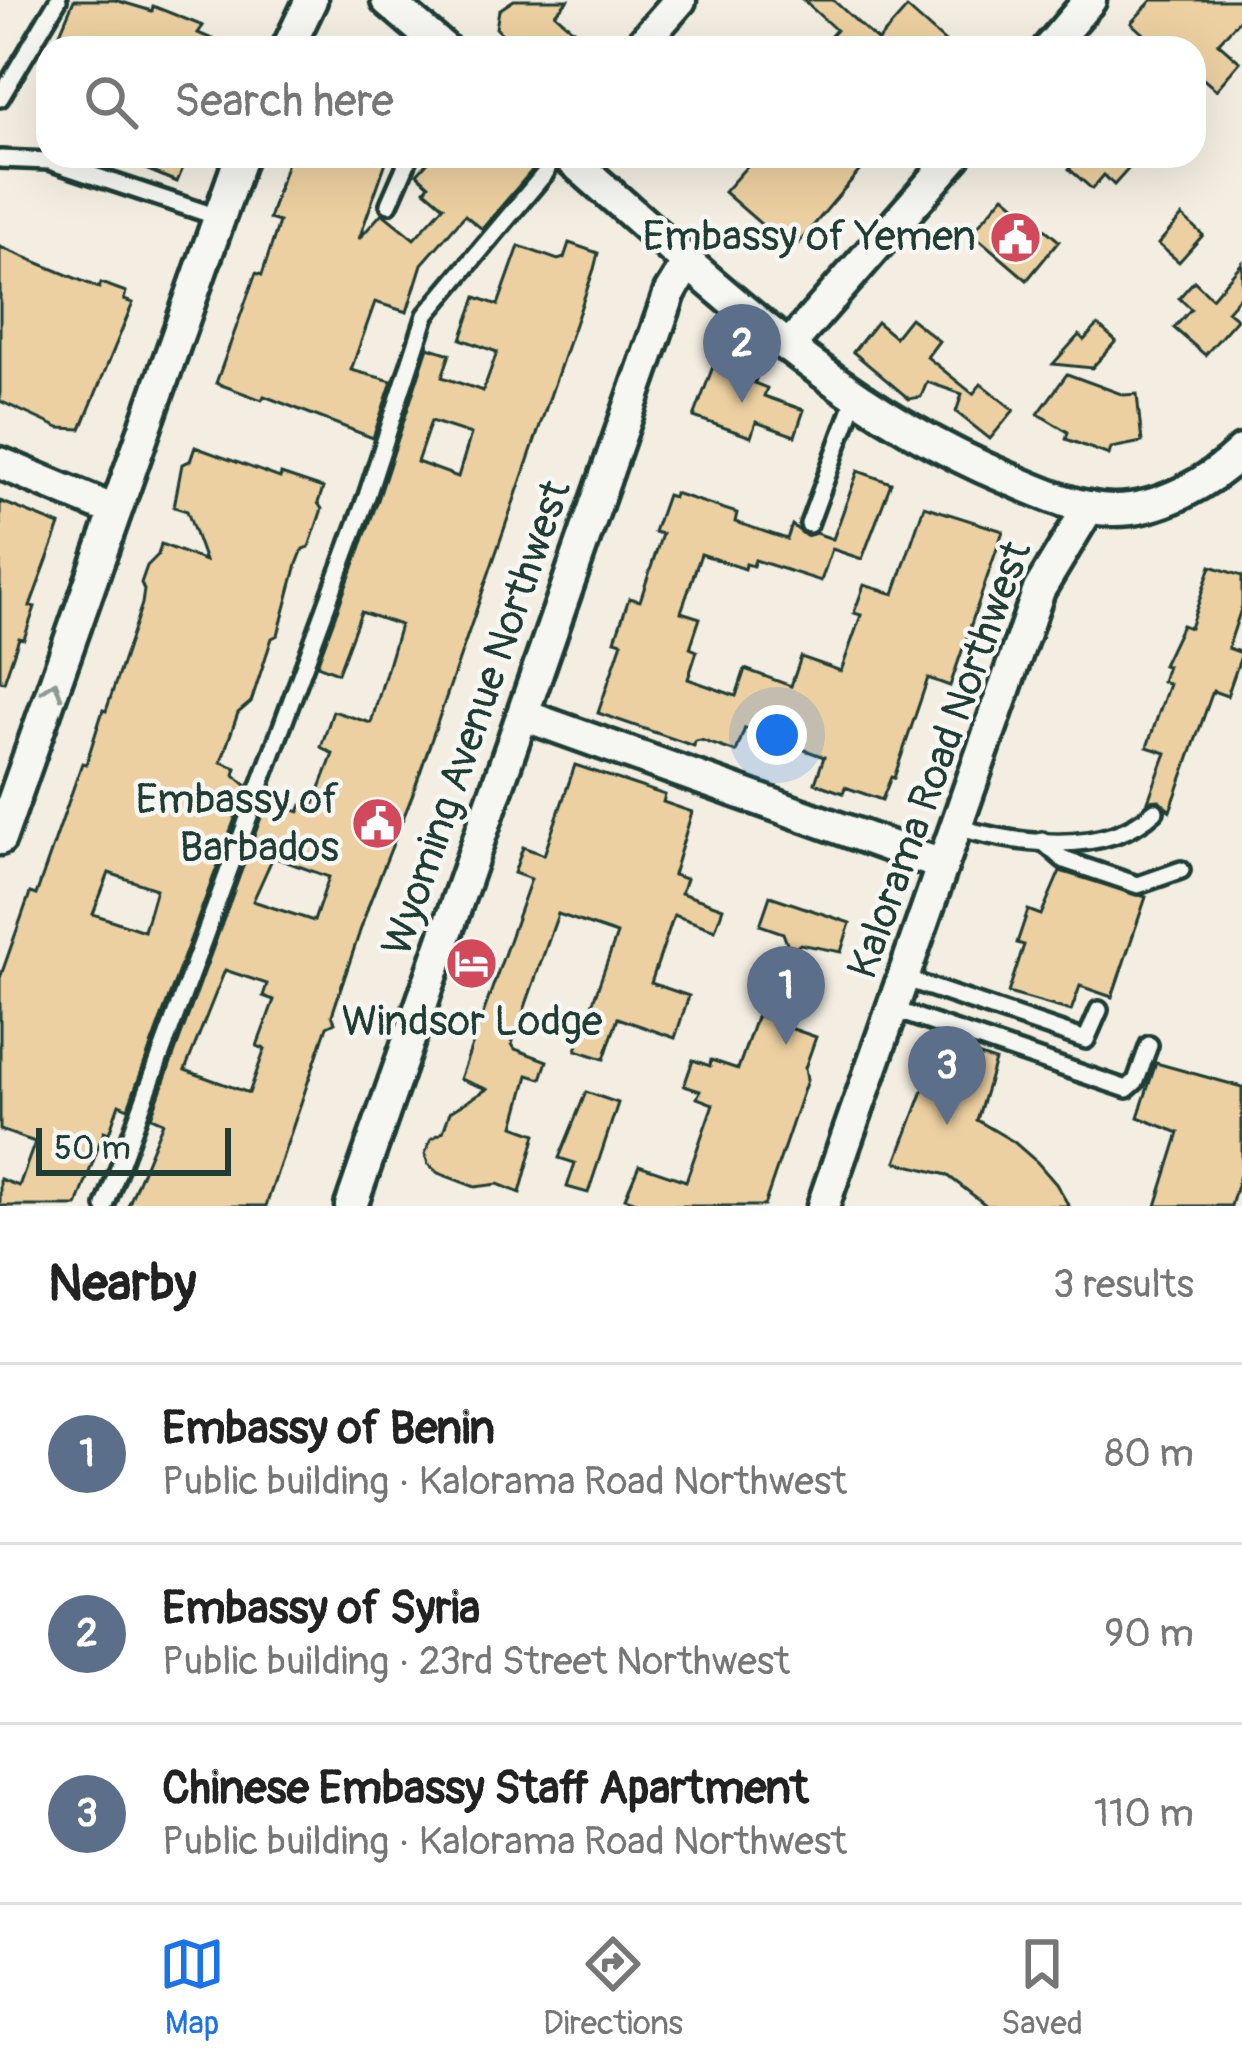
<!DOCTYPE html>
<meta charset="utf-8">
<style>
body{margin:0;font-family:Pangolin,sans-serif;background:#f2f2f2;color:#222}
.scale{position:absolute;left:36px;bottom:30px;width:195px;box-sizing:border-box;padding-left:12px;border:6px solid #1f3d34;border-top:0;font-size:33px;line-height:42px;white-space:nowrap;color:#1f3d34;-webkit-text-stroke:9px #f6f6f2;paint-order:stroke}
.you{position:absolute;left:777px;top:735px;width:42px;height:42px;margin:-30px;border:9px solid #fff;border-radius:50%;background:#1a73e8;box-shadow:0 0 0 18px #1a73e833}
.badge{display:grid;place-items:center;width:78px;height:78px;border-radius:50%;background:#1a73e8;color:#fff;font-size:39px;font-weight:700}
.pin{position:absolute;translate:-50% -99px;filter:drop-shadow(0 3px 6px #0008)}
.pin::after{content:'';position:absolute;top:63px;width:42px;height:36px;background:inherit;clip-path:polygon(0 0,100% 0,50% 100%)}
.list{margin:0;padding:0;list-style:none}
h2{display:flex;justify-content:space-between;align-items:center;height:156px;margin:0;padding:0 48px;font-size:51px}
h2 small{font-size:39px;font-weight:400;color:#767676}
.list li{display:grid;grid-template-columns:78px 1fr auto;gap:36px;align-items:center;box-sizing:border-box;height:180px;padding:0 48px;border-top:3px solid #e0e0e0}
.list b{display:block;font-size:45px;white-space:nowrap}
.list p{margin:0;font-size:39px;white-space:nowrap;color:#767676}
.list em{font-size:39px;font-style:normal;color:#767676}
.icon{flex:none;width:66px;height:66px;fill:none;stroke:currentColor;stroke-width:2;stroke-linecap:round;stroke-linejoin:round}
.map{position:relative;flex:none;width:1242px;height:1206px;overflow:hidden}
.search{position:absolute;background:#fff;box-shadow:0 12px 48px #0002;left:36px;right:36px;top:36px;height:132px;display:flex;align-items:center;gap:30px;box-sizing:border-box;padding:0 42px;border-radius:36px;color:#767676;font-size:45px}
.sheet{height:696px;background:#fff}
nav{display:flex;justify-content:space-around;align-items:center;box-sizing:border-box;height:168px;border-top:3px solid #e0e0e0;background:#fff;font-size:33px;color:#767676}
nav a{display:grid;justify-items:center;gap:6px}
nav .on{color:#1a73e8}
.map>svg:first-child{display:block}
</style>
<div class="map">
<svg width="1242" height="1206" viewBox="0 0 1242 1206">
<rect width="100%" height="100%" fill="#f4eee2"/>
<filter id="ink" filterUnits="userSpaceOnUse"><feTurbulence type="fractalNoise" baseFrequency=".00833" numOctaves="2"/><feDisplacementMap in="SourceGraphic" scale="24" xChannelSelector="R" yChannelSelector="G"/><feConvolveMatrix kernelMatrix="1 2 1 2 8 2 1 2 1" color-interpolation-filters="sRGB"/></filter>
<g filter="url(#ink)">
<g fill="#edd0a1" stroke="#1f3d34" stroke-width="3" fill-rule="evenodd">
<path d="M74,0H115L152,11L153,6L203,26L198,33L233,48H77L57,40Z"/>
<path d="M514,0H568L555,14L579,35L568,48H516L496,28L499,10Z"/>
<path d="M803,0H833L878,41L907,8L952,48H820L836,30Z"/>
<path d="M1152,0H1242V17L1218,43L1240,62L1216,90L1194,71V48H1159L1131,23Z"/>
<path d="M114,156H188L177,182Z"/>
<path d="M289,156H388L359,239L382,213L414,239L444,206L425,190L429,185L417,174L433,156H520L534,168L482,229L465,215L422,264L407,312L375,302L351,370L392,381L373,438L264,396L262,400L216,383L256,273L262,275L279,222L269,219Z"/>
<path d="M756,156H872L792,251L724,192Z"/>
<path d="M1081,156H1140L1114,185L1104,175L1092,189L1069,169Z"/>
<path d="M1004,195L1059,241L1027,280L972,233Z"/>
<path d="M1182,216L1203,235L1179,262L1158,244Z"/>
<path d="M569,243L598,253L594,269L412,796L369,904L332,1015L335,1022L327,1026L266,1206H128L163,1122L151,1117L267,801L299,812L302,805L312,809L333,754L321,747L333,711L371,723L400,625L361,612L338,673L317,665L378,500L428,347L450,354L442,377L483,391L497,352L461,339L476,297L498,305L519,246L558,260L564,258ZM431,421L471,434L458,477L417,462ZM273,857L329,877L314,921L253,901ZM225,970L267,984L263,996L274,1000L257,1046L265,1049L249,1093L185,1070Z"/>
<path d="M0,247L99,288L101,283L126,292L124,300L133,303L81,429L59,428L0,401Z"/>
<path d="M1242,263V294L1227,311L1237,319L1205,355L1174,328L1191,309L1179,298L1194,281L1212,298Z"/>
<path d="M910,318L939,341L927,357L973,394L981,384L1014,410L990,439L956,412L962,394L927,382L921,397L909,399L853,352L877,322L895,337Z"/>
<path d="M1098,325L1116,341L1092,368L1053,364L1079,335L1084,340Z"/>
<path d="M714,364L756,379L754,383L767,388L764,396L804,410L795,436L756,422L751,437L694,417Z"/>
<path d="M1067,374L1124,395L1137,394L1142,442L1111,448L1109,455L1066,439L1068,432L1038,414Z"/>
<path d="M195,447L280,478L281,474L323,488L318,503L322,509L309,547L303,549L297,564L278,635L272,638L251,702L238,713L221,762L236,768L234,775L247,786L128,1108L119,1104L109,1133L104,1131L77,1206H0V1179L19,1186L35,1142L0,1130V978L30,893L36,895L82,763L86,764L103,710L106,711L142,604L144,590L141,583L147,566L158,555L161,544L205,561L187,511L174,507L182,464L190,461ZM109,873L156,889L144,931L93,914Z"/>
<path d="M858,471L891,483L862,559L832,549L821,581L755,560L753,566L746,564L745,569L701,554L681,612L700,618L690,648L697,651L688,679L736,696L745,669L791,686L801,657L841,671L861,615L854,613L864,585L894,594L924,506L1003,531L950,686L928,678L894,778L891,777L882,800L845,787L843,793L815,783L824,757L745,728L736,752L701,740L695,741L694,746L598,713L622,642L615,640L629,598L640,601L662,534L654,532L667,495L673,497L674,493L737,513L735,522L787,539L792,525L806,536L816,533L833,539Z"/>
<path d="M0,501L60,525L30,606L35,607L24,639L19,638L4,682L0,681Z"/>
<path d="M1211,566L1242,576V606L1228,648L1242,653L1227,696L1213,691L1170,811L1159,800L1148,801L1166,753L1147,747L1169,684L1162,681L1167,666L1163,665L1182,625L1190,628Z"/>
<path d="M575,765L665,795L663,802L692,812L673,875L686,879L681,893L723,908L715,930L674,915L651,983L689,996L675,1038L618,1018L604,1059L576,1050L617,934L558,914L512,1044L515,1049L547,1061L541,1079L528,1075L514,1126L536,1134L520,1193L498,1184L475,1187L438,1173L428,1164L425,1154L431,1139L443,1132L450,1112L487,1089L460,1079L531,879L514,873L523,847L544,855Z"/>
<path d="M1060,871L1146,897L1112,997L1080,986L1071,1011L1008,993L1024,945L1017,943L1028,910L1041,915Z"/>
<path d="M770,896L850,923L841,952L800,944L790,952L783,933L760,925Z"/>
<path d="M773,1012L794,1019L790,1028L816,1037L805,1068L807,1080L764,1206H648L625,1198L639,1165L686,1181L713,1104L697,1098L700,1091L684,1086L693,1060L710,1066L711,1060L738,1069L757,1015L771,1020Z"/>
<path d="M941,1043L995,1061L977,1120L1014,1142L1037,1162L1056,1184L1069,1206H987L947,1175L896,1162Z"/>
<path d="M1156,1063L1242,1087V1168L1231,1206H1156L1179,1133L1138,1117Z"/>
<path d="M586,1092L618,1103L588,1193L567,1187L575,1163L559,1158Z"/>
</g>
<g fill="none" stroke-linecap="round" stroke-linejoin="round">
<defs>
<g id="lane">
<path d="M0,98L58,0"/>
<path d="M0,159L49,161L218,217"/>
<path d="M389,204L410,156"/>
<path d="M809,524L855,399"/>
<path d="M956,827C1017,844 1104,858 1155,811"/>
<path d="M1042,841L1064,860L1138,885L1181,870"/>
<path d="M903,978L1086,1040L1099,1010"/>
<path d="M892,1009L1127,1089L1136,1081L1149,1045"/>
<path d="M105,1206L367,496L426,315L546,172L551,156"/>
</g>
<g id="street">
<path d="M387,0L443,48"/>
<path d="M288,48L311,0"/>
<path d="M638,48L680,0"/>
<path d="M1049,48L1090,0"/>
<path d="M567,156C708,278 832,405 1007,478C1040,492 1075,509 1112,510C1159,511 1209,483 1242,451"/>
<path d="M788,347L955,156"/>
<path d="M0,463L115,511"/>
<path d="M523,715L942,865"/>
<path d="M0,839L241,156"/>
<path d="M351,1206L670,292L689,261"/>
<path d="M823,1206L1039,590L1089,507"/>
</g>
</defs>
<use href="#lane" stroke="#1f3d34" stroke-width="24"/>
<use href="#street" stroke="#1f3d34" stroke-width="39"/>
<use href="#lane" stroke="#f6f6f2" stroke-width="15"/>
<use href="#street" stroke="#f6f6f2" stroke-width="30"/>
</g>
<defs><path id="oneway-chevron" d="M-2-3.5L2.5 0L-2 3.5" fill="none" stroke-width="1.6" stroke-linecap="round" stroke-linejoin="round" transform="scale(3)"/></defs>
<use stroke="#8a9a93" href="#oneway-chevron" transform="translate(53 689) rotate(-71)"/>
</g>
<defs>
<symbol id="civic-disc" viewBox="-11 -11 22 22"><circle r="9.5" fill="#d1495b" stroke="#f6f6f2"/><path d="M-.6-6.5H3V-4.5H.6V-3L4-1V1h2V6H-6V1h2V-1L-.6-3ZM-1.2 2.5V6h2.4V2.5Z" fill="#fff"/></symbol>
<symbol id="hotel-disc" viewBox="-11 -11 22 22"><circle r="9.5" fill="#d1495b" stroke="#f6f6f2"/><path d="M-6-4.5h1.5V1H6V5H4.5V3h-9V5H-6ZM-4 0a1.8 1.8 0 1 1 3.6 0ZM.5 0V-2.5h3Q6-2.5 6 0Z" fill="#fff"/></symbol>
</defs>
<g fill-rule="evenodd">
<use href="#civic-disc" x="986" y="208" width="59" height="59"/>
<use href="#civic-disc" x="348" y="794" width="59" height="59"/>
<use href="#hotel-disc" x="442" y="934" width="59" height="59"/>
</g>
<g text-anchor="middle" dominant-baseline="central" stroke-width="9" stroke-linejoin="round" paint-order="stroke">
<g font-size="42" fill="#1f3d34" stroke="#f6f6f2" text-anchor="end">
<text x="976" y="237">Embassy of Yemen</text>
<text x="339" y="800">Embassy of<tspan x="339" dy="48">Barbados</tspan></text>
<text x="472" y="1022" text-anchor="middle">Windsor Lodge</text>
</g>
<g font-size="42" fill="#1f3d34" stroke="#f6f6f2">
<text transform="translate(477 718) rotate(-71)">Wyoming Avenue Northwest</text>
<text transform="translate(940 760) rotate(-70)">Kalorama Road Northwest</text>
</g>
</g>
</svg>
<div class="scale">50 m</div>
<div class="you"></div>
<div class="pin badge" style="left:786px;top:1045px;background:#5c6f8a">1</div>
<div class="pin badge" style="left:742px;top:403px;background:#5c6f8a">2</div>
<div class="pin badge" style="left:947px;top:1125px;background:#5c6f8a">3</div>
<div class="search"><svg class="icon" aria-label="search" viewBox="0 0 24 24"><circle cx="10" cy="10" r="6"/><path d="M15 15l6 6"/></svg>Search here</div>
</div>
<section class="sheet">
<h2>Nearby<small>3 results</small></h2>
<ul class="list">
<li><span class="badge" style="background:#5c6f8a">1</span><div><b>Embassy of Benin</b><p>Public building · Kalorama Road Northwest</p></div><em>80 m</em></li>
<li><span class="badge" style="background:#5c6f8a">2</span><div><b>Embassy of Syria</b><p>Public building · 23rd Street Northwest</p></div><em>90 m</em></li>
<li><span class="badge" style="background:#5c6f8a">3</span><div><b>Chinese Embassy Staff Apartment</b><p>Public building · Kalorama Road Northwest</p></div><em>110 m</em></li>
</ul>
</section>
<nav>
<a class="on"><svg class="icon" aria-label="map" viewBox="0 0 24 24"><path d="M3 6l6-2 6 2 6-2v14l-6 2-6-2-6 2zM9 4v14M15 6v14"/></svg>Map</a>
<a><svg class="icon" aria-label="directions" viewBox="0 0 24 24"><path d="M12 3l9 9-9 9-9-9zM9 14v-3h6M13 9l2 2-2 2"/></svg>Directions</a>
<a><svg class="icon" aria-label="saved" viewBox="0 0 24 24"><path d="M7 4h10v16l-5-4-5 4z"/></svg>Saved</a>
</nav>
